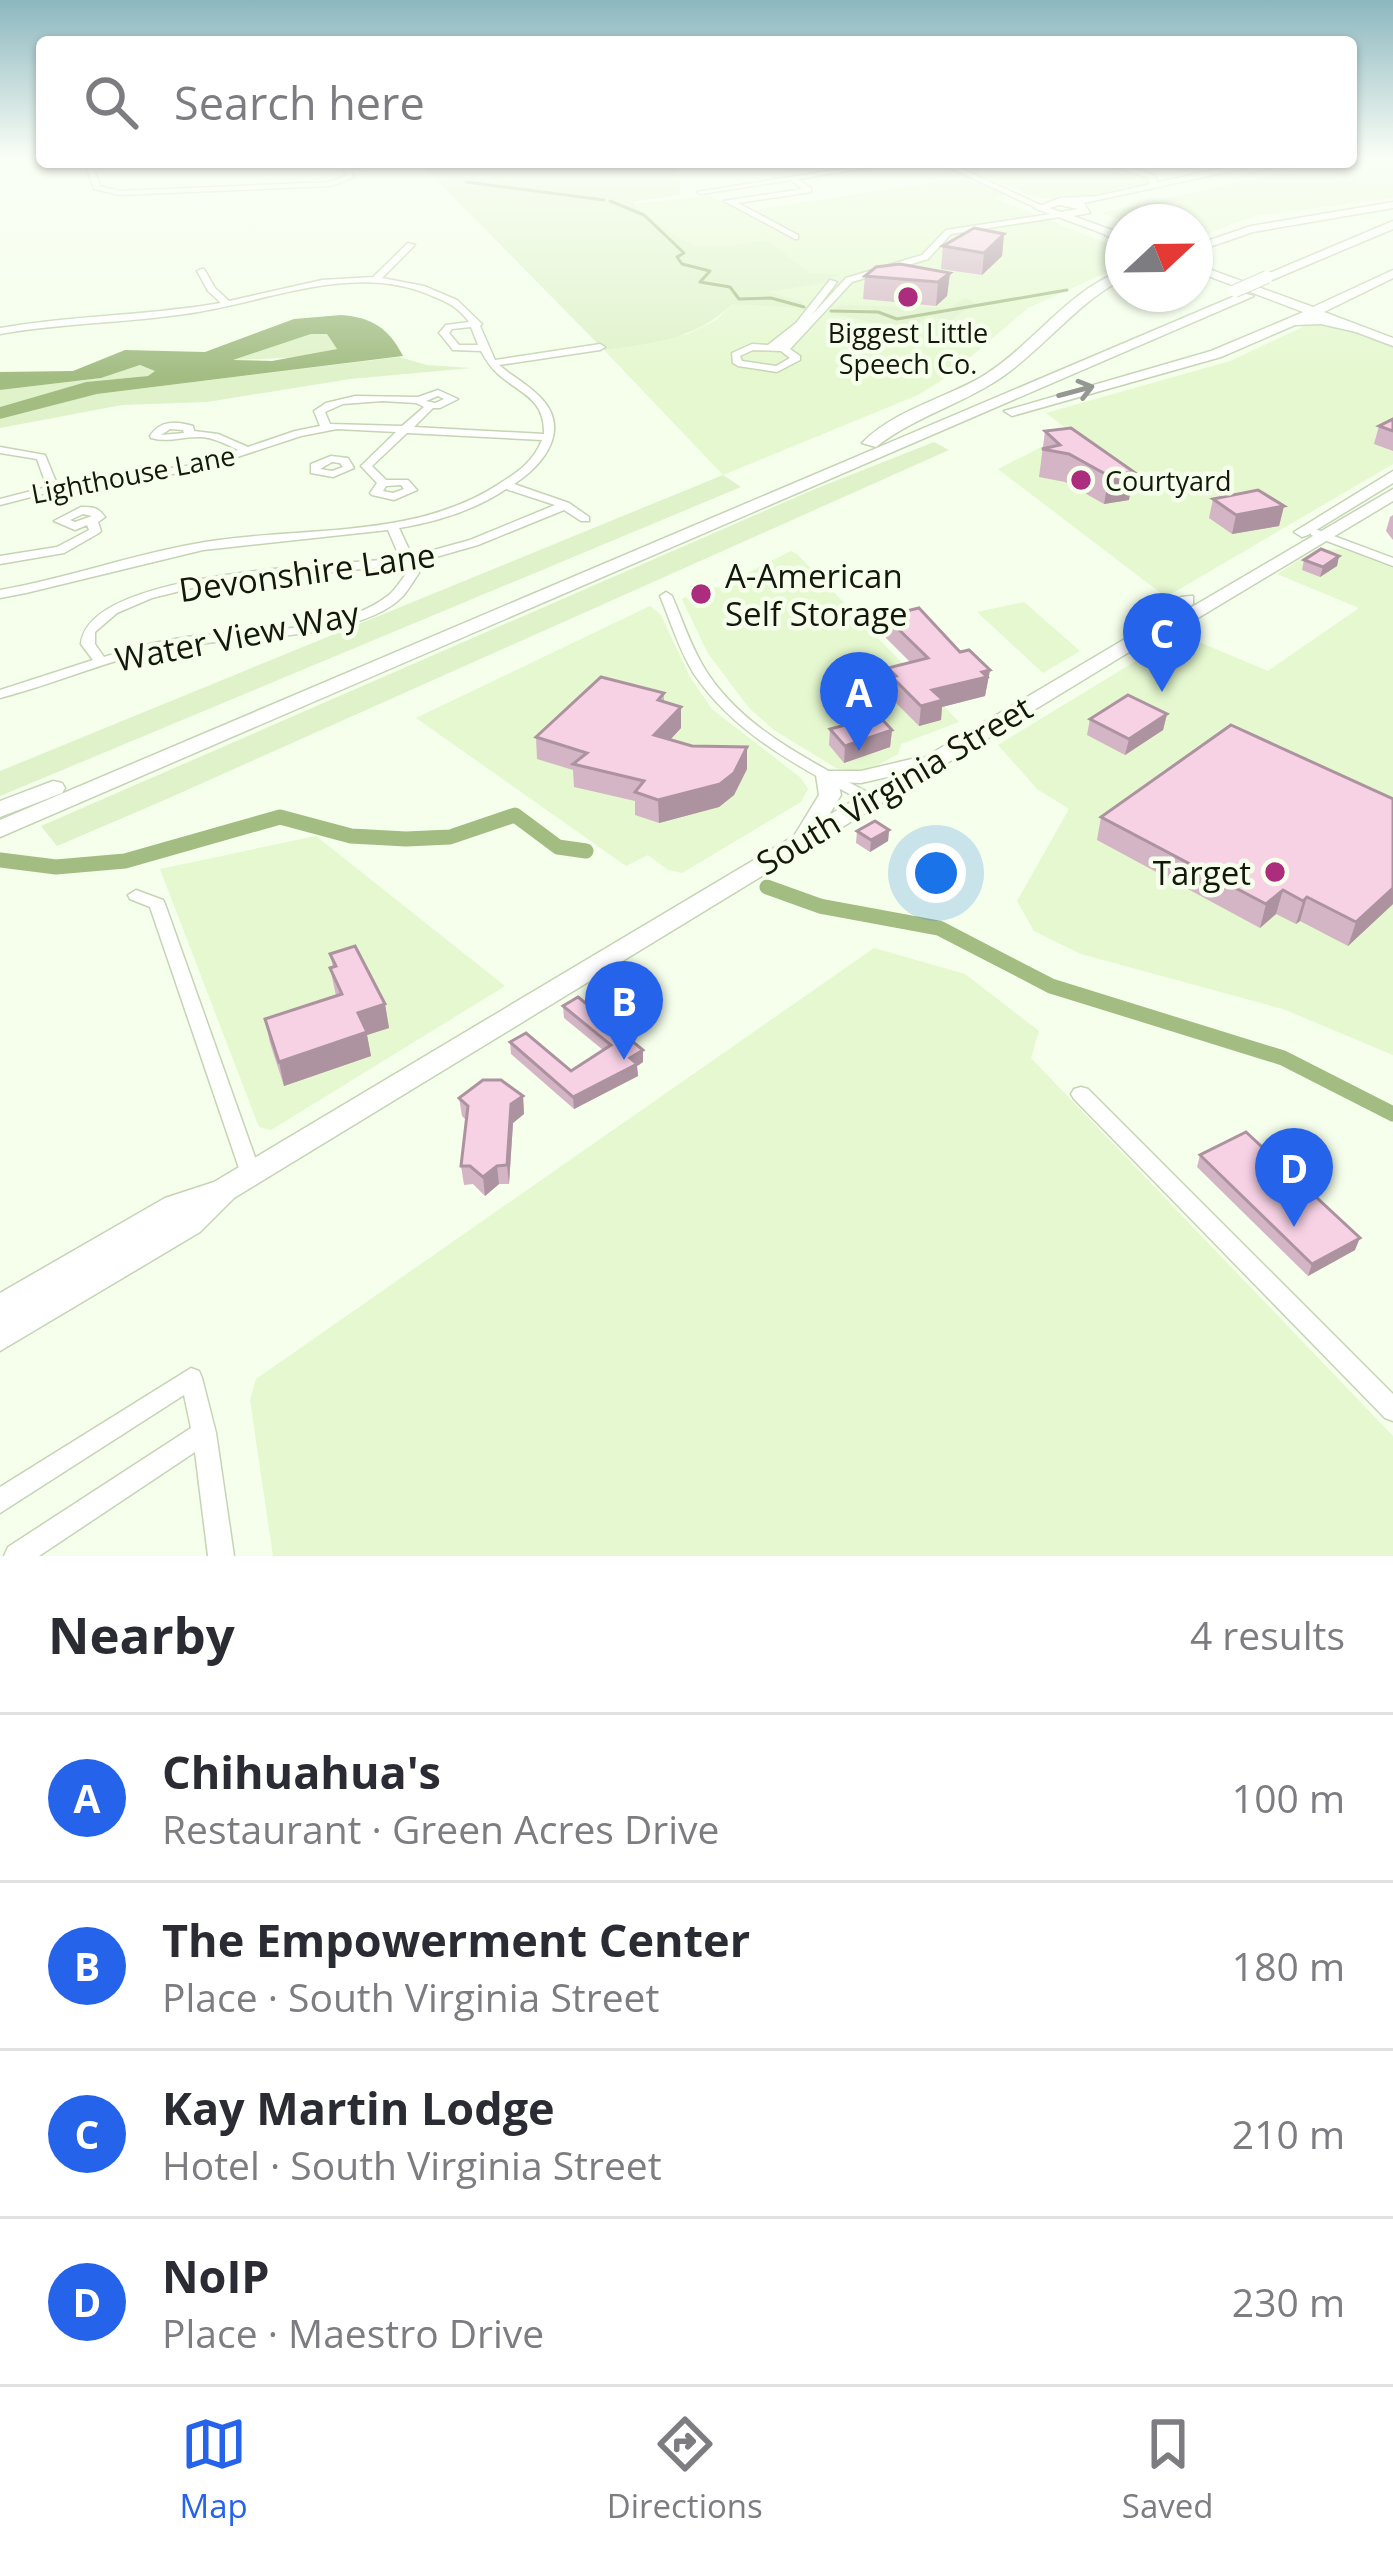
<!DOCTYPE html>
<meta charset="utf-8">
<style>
body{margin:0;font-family:"Open Sans",sans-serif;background:#f2f2f3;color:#2b2b33}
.compass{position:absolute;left:1105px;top:204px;width:108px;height:108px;border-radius:50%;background:#fff;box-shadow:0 3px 9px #0004;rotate:68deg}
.you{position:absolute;left:936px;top:873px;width:42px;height:42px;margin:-30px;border:9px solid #fff;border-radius:50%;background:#1a73e8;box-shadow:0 0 0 18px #1a73e833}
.badge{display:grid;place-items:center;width:78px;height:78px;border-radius:50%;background:#2563eb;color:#fff;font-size:39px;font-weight:700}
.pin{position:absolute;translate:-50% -99px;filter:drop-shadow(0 3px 6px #0008)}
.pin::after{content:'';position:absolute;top:63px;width:42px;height:36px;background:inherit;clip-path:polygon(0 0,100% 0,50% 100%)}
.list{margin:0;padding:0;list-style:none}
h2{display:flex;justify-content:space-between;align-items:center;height:156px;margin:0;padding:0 48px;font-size:51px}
h2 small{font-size:39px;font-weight:400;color:#7c7c81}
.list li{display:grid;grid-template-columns:78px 1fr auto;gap:36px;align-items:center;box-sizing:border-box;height:168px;padding:0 48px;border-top:3px solid #e1e1e2}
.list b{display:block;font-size:45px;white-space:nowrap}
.list p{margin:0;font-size:39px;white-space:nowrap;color:#7c7c81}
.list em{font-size:39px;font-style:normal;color:#7c7c81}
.icon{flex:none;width:66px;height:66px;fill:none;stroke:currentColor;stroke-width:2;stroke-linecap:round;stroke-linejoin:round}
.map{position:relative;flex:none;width:1393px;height:1556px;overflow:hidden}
.search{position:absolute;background:#fff;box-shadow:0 3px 9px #0004;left:36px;right:36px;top:36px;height:132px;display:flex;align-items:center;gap:30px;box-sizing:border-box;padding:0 42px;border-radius:12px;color:#7c7c81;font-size:45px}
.sheet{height:828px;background:#fff}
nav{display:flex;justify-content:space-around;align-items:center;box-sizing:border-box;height:168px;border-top:3px solid #e1e1e2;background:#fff;font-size:33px;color:#7c7c81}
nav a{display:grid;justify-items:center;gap:6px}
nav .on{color:#2563eb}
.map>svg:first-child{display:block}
</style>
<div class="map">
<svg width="1393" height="1556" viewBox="0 0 1393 1556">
<rect width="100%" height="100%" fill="#f5ffeb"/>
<g fill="#e5f8cf">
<path d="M1393,160V198L1254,216L1195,238V222H1125L1102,213L1328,162Z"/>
<path d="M952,162H1106L1152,182L1093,199L1054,200L1031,196Z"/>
<path d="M967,177L1006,194L995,198L1123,250V265L1028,308L947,377L918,395L723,475L604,350L688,334L716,320L732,304L774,290L823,283L841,274L809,273L765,240L694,253L635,204L709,195L788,235L794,233L754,210Z"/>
<path d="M1311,323L1335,325L1393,346V464L1166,597L998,469L1071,432L1046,413L1230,361Z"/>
<path d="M1343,549L1393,568V1055L1283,1009L1081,954L1034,931L1017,901L1069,809L1037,789L998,745L1180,634L1268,671L1359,608L1277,574L1315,550Z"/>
<path d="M791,551L797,554L959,722L901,744L898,754L871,769L849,771L836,768L774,730L749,708L707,652L682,599L702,588L720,587Z"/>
<path d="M1024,602L1080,651L1043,673L977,612Z"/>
<path d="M650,606L661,615L690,677L712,709L801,778L808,789L801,802L682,873L668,870L648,855L626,866L416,718Z"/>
<path d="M316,836L505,986L271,1130L259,1127L160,869Z"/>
<path d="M874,948L965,974L1039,1031L1031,1058L1393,1436V1556H273L250,1400L256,1379Z"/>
</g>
<g fill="#dff2c9">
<path d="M419,162H672L679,172L680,195L632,202C690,250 691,253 766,240L810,273L841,274L823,283L769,292L802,302V308L732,304C696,340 652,343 604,350Z"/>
<path d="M965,298L976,303L951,320L928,316L909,330L828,313L842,305L950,308Z"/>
<path d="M311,334H327L337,349L306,357L233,360Z"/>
<path d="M399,357L427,365L471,368L350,379L207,402L122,405L0,428V419L97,394Z"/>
<path d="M140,365L156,371L148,376L86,382L0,407V390L101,378Z"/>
<path d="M934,442L949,450L160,802L57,846L41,826L815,489Z"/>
<path d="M723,475L741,487L0,796V771Z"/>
</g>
<path fill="#a2bc82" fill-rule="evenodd" d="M341,315C371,317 389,328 403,356L97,394L0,419V407L86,382L148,376L155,371L140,365L101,378L0,390V372L73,371L125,350L205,352L294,319ZM311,334H327L337,349L272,361L233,360Z"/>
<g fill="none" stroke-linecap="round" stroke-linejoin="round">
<g stroke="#a2bc82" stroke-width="3">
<path d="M466,182L604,200"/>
<path d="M610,201L644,215L684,253L677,257L682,264L710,271L700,282L730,287L739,299L771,298L804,307"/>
<path d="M831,311L878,312L897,319L1067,290"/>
</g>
<g stroke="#a2bc82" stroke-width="15">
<path d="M0,860L56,867L125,861L280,817L351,836L406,839L450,837L515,815L558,847L586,851"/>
<path d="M767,887L820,906L939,928L1051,986L1283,1058L1393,1114"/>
</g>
<defs>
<g id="minor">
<path d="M85,162H91L100,186L120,191L330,182L348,175L339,162H345L347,165L396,162L350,169L354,177L331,186L120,195L94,189Z"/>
<path d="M884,162H901L798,179L811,188V192L738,203L798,235V239H795L724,201L802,189L791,180L701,194L697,192Z"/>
<path d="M938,162H947L1043,206L1036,208Z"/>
<path d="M1103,162H1113L1154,175L1158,185L1151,187L1148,178Z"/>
<path d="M1057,213L1060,217L951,234L928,259L852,282L790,349L800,356V360L777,372L738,366L733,363L732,353L752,344L768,345L796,323L830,280L837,282L811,316L846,278L922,255L946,230ZM753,350L781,351L790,358L776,366L742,361L740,356Z"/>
<path d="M408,243L415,245L382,278L424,286L457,300L482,324L480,326L495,360L600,344L605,347L600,350L499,365C512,376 527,384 539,396C572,428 545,464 514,484L569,503L589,517V521H581L564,510L478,545L415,563L419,573C414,580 409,589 403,596C358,643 223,636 160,649C106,661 54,684 0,698V690L93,660L81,644C88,569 341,566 400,558L388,530L203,550L26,593L0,598V590C69,578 136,553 205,542C302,526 413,540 499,484C518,472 533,462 542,440L407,433L372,466L386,480H408L417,490L394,500L372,495L370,493L377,483L361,466L396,432L337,429L301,436L195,471L66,488L0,505V499L47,487L37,459L0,453V447L45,455L57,484L193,465L238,450C226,444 214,438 201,437C183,436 169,443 151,438L150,436C160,420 176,421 193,426L194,431L218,434L248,447L295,431L320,426L314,411L326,403L355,396L418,397L438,390L458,399L440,408H433L414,427L544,434C545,398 520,394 498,374C490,367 486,360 481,351L453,350L441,335L439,333L446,325L469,322C459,308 448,302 432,296C353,261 266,303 185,314C124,323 61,323 0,334V328C73,315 147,316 221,303L208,291L197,271L201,269H204L215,288L229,301L322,280L373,277ZM471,327L478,345H459L449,333L452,329ZM438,396L444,399L435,403L426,401ZM382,401L416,403L424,407L402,426L330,424L325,412L343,404ZM170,429L183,430L184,433L161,435ZM401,485L404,489L393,493L383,491L386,486ZM506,489L555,505L470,540L412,556L399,528C436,522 475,510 506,489ZM403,565L407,573C401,580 396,589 389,595C338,635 249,629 187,637C159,641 131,648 104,657L95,644V632L117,613L152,598L192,588L241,581Z"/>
<path d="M331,456L348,458L354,468L333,477L311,473V464ZM332,462L340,463L343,467L332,471L320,469Z"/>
<path d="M81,507C93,507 98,507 105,517L98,522L101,531L99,533L64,553L0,564V556L57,547L89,530L87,525L75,530L54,521ZM83,514L92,516L75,522L70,520Z"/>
<path d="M1315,529L1393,558V566L1311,535V531Z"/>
<path d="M666,592L672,596C682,619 690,644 703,666C740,729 815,763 876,797L879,800L876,803H866C803,769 735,735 694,674C679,650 671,622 660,596Z"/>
<path d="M136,890L163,900L165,904L261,1174L258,1180L251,1182L244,1180L241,1174L150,907L130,899L128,895Z"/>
<path d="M1081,1087L1088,1089L1393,1394V1421L1385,1418L1074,1099L1071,1094L1074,1089Z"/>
<path d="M191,1368L199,1371L202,1378L216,1433L234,1556H208L195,1452L39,1556H4L8,1547L191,1428L184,1395L0,1513V1487Z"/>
</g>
<g id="major">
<path d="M1249,162H1289L1250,173L1246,168L1084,203L1090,213L1073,216L1123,234V241L1034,208L1060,198L1098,196ZM1060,205L1078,209L1061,212L1049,208Z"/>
<path d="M1393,202V208L1253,232L1195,252V245L1251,226Z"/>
<path d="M1195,264L1313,307L1393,270V278L1324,312L1393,338V346L1195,271Z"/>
<path d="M1393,471V483L1308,535L1302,537L1294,532Z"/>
<path d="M1393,489V501L1163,639L1139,646L234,1198L200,1232L0,1351V1293L165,1198L214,1182L794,836L819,795L816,775L819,771H861L916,758L922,759L1125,639C1136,618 1170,595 1193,596V604L1146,632L1151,631ZM896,775L829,815L841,795L838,782L861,783Z"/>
</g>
<g id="highway">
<path d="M1393,221V229L1272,280L1260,277Z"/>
<path d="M1105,229L1123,234V243L1105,235Z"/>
<path d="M1123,270V279C1075,304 1044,349 999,379C960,405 914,417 876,447L862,443C894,410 944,399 983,376C1033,345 1067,291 1123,270Z"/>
<path d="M1242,293L1254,296L0,837V820Z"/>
<path d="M1313,308L1320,312L1315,316L1363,328L1356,332L1321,324L1295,325L1221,357L1012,416L1004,411L1211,351Z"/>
<path d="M53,781L62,783L65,788L62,793L0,817V801Z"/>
</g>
</defs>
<use href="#minor" stroke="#c5d4b4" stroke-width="3"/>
<use href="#major" stroke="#c5d4b4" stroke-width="3"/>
<use href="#highway" stroke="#c5d4b4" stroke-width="3"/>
<use href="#minor" fill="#fff" fill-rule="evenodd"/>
<use href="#major" fill="#fff" fill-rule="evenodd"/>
<use href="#highway" fill="#fff" fill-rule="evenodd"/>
<defs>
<path id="highway-bridge" d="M1235,291L1267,277"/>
</defs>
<use href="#highway-bridge" stroke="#c5d4b4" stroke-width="14" stroke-linecap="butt"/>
<use href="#highway-bridge" stroke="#fff" stroke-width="12"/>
</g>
<g fill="#d4b5c5">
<path d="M1004,234L1002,256L982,275L941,269L943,246Z"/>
<path d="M950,273L947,296L936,306L863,299L865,276Z"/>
<path d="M1393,419V451L1374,444L1379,426Z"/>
<path d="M1071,428L1129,500L1104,504L1065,482L1039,477L1045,431Z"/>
<path d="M1213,499L1284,506L1279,526L1232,534L1209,518Z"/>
<path d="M1393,515V540L1386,531L1390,517Z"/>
<path d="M1339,556L1337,566L1320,577L1302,570L1304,560Z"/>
<path d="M885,616L960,652L990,670L985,696L942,707L941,720L919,726L890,697L891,692L886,688L888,668L911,663L883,635Z"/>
<path d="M664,693V702L681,707V728L670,740L747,769L734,795L719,807L659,823L635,815V801L574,787L573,770L537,759L536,737Z"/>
<path d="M1167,714L1163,730L1125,755L1087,735L1090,719Z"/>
<path d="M830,729L892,730L890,747L844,763L829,745Z"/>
<path d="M1101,817L1393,904L1348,946L1300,921L1296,924L1276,914L1260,928L1097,840Z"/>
<path d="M889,830L888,841L870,852L856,843L857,831Z"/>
<path d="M330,954L385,1004L389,1028L367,1035L371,1056L284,1086L270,1043L265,1019L336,996L330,968L333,967Z"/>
<path d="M563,1006L643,1050V1062L637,1066L638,1076L574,1109L511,1054L510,1042L571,1071L603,1050L564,1018Z"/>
<path d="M523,1096L524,1114L513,1123L509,1184H499L485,1196L473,1184L464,1185L461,1166L466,1120L462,1116L459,1098Z"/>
<path d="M1200,1155L1355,1250L1308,1276L1197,1167Z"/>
</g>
<g fill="#ad93a0">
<path d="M1004,234L1002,256L982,275L984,253Z"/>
<path d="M950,273L947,296L936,306L938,282Z"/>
<path d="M1134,472L1129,500L1104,504L1109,476Z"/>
<path d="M1284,506L1279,526L1232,534L1236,515Z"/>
<path d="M1339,556L1337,566L1320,577L1323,567Z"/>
<path d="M990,670L985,696L942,707L941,720L919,726L921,706L932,690Z"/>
<path d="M681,707V728L654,757V735Z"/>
<path d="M1167,714L1163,730L1125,755L1129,739Z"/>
<path d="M892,730L890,747L844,763L845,746Z"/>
<path d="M747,747V769L734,795L719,807L659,823L658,800Z"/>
<path d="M889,830L888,841L870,852L871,840Z"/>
<path d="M1393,888V904L1348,946L1356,922Z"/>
<path d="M1283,890L1276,914L1260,928L1266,904Z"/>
<path d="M1307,897L1300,921L1296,924L1303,901Z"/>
<path d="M385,1004L389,1028L367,1035L371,1056L284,1086L279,1062L358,1013Z"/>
<path d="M643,1050V1062L637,1066L638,1076L574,1109L573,1097Z"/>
<path d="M523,1096L524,1114L513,1123L509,1184L507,1165L511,1104Z"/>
<path d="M497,1166L499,1184L485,1196L483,1177Z"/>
<path d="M1360,1238L1355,1250L1308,1276L1312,1264Z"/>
</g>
<g fill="#f7d2e5" stroke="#ad93a0" stroke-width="3">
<path d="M974,228L1004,234L984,253L943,246Z"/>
<path d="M900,264L950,273L938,282L865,276L876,267Z"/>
<path d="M1393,419V431L1379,426Z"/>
<path d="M1071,428L1134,472L1109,476L1069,454L1042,449L1060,445L1045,431Z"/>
<path d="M1258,490L1284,506L1236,515L1213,499Z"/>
<path d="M1321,549L1339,556L1323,567L1304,560Z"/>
<path d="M919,608L960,652L969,650L990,670L982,672L987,677L932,690L943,700L921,706L892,677L896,676L888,668L928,658L885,616Z"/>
<path d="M601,677L664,693L658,700L681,707L654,735L692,746L747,747L734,773L720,784L658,800L635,792L644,781L573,764L587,753L536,737Z"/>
<path d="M1128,695L1167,714L1129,739L1090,719Z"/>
<path d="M879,716L892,730L845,746L830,729Z"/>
<path d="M1231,725L1393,799V888L1356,922L1307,897L1303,901L1283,890L1266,904L1101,817Z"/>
<path d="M875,821L889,830L871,840L857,831Z"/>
<path d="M355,946L385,1004L358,1013L367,1032L279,1062L265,1019L342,994L330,968L336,966L330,954Z"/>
<path d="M578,997L643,1050L630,1058L637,1064L573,1097L510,1042L526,1033L571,1071L611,1045L563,1006Z"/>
<path d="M483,1080H501L523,1096L511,1104L507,1165L497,1166L483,1177L470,1166H461L468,1106L459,1098Z"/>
<path d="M1246,1132L1360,1238L1312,1264L1200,1155Z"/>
</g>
<defs><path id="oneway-shaft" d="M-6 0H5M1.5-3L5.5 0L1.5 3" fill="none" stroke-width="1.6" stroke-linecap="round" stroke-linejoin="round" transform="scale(3)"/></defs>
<use stroke="#959792" href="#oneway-shaft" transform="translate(1076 391) rotate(-15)"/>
<linearGradient id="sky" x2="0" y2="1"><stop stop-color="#8cb7bf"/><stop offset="0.42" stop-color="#fafff6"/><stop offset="1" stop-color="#fafff6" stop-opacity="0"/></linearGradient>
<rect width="1393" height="378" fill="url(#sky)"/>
<g fill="#ac2d7d" stroke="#f5ffeb" stroke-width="4.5">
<circle cx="908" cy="297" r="12"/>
<circle cx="1081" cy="480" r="12"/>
<circle cx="701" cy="594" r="12"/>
<circle cx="1275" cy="872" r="12"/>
</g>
<g text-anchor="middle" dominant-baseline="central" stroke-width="9" stroke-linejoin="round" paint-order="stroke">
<g font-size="27" fill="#13180c" stroke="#f5ffeb">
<text x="908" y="332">Biggest Little<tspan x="908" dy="31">Speech Co.</tspan></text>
<text x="1105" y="480" text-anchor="start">Courtyard</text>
</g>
<g font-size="27" fill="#13180c" stroke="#f5ffeb">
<text transform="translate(133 474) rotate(-11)">Lighthouse Lane</text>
</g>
<g font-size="33" fill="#13180c" stroke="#f5ffeb">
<text transform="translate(307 572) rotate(-8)">Devonshire Lane</text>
<text transform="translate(237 636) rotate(-11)">Water View Way</text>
<text transform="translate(894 785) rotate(-31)">South Virginia Street</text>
</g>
<g font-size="33" fill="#13180c" stroke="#f5ffeb" text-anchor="start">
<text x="725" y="575">A-American<tspan x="725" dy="38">Self Storage</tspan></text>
<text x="1251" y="872" text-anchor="end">Target</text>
</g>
</g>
</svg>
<svg class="compass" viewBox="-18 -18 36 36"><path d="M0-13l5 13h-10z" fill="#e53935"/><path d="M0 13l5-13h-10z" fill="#7c7c81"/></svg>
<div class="you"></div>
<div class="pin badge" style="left:859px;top:751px">A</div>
<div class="pin badge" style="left:624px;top:1060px">B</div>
<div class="pin badge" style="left:1162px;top:692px">C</div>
<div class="pin badge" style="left:1294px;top:1227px">D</div>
<div class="search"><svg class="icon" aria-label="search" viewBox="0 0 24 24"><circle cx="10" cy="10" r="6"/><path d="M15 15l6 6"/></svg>Search here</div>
</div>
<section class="sheet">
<h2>Nearby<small>4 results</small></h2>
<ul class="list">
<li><span class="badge">A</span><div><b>Chihuahua's</b><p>Restaurant · Green Acres Drive</p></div><em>100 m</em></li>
<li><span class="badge">B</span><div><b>The Empowerment Center</b><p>Place · South Virginia Street</p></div><em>180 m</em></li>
<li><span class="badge">C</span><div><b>Kay Martin Lodge</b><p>Hotel · South Virginia Street</p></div><em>210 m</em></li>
<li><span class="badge">D</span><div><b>NoIP</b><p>Place · Maestro Drive</p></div><em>230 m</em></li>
</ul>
</section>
<nav>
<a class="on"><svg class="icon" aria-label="map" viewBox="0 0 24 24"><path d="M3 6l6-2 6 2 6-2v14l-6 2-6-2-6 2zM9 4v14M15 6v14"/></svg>Map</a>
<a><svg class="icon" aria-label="directions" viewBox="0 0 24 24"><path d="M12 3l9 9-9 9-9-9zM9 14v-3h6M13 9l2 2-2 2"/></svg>Directions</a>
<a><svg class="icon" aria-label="saved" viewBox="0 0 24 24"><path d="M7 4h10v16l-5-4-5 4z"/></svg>Saved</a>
</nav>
